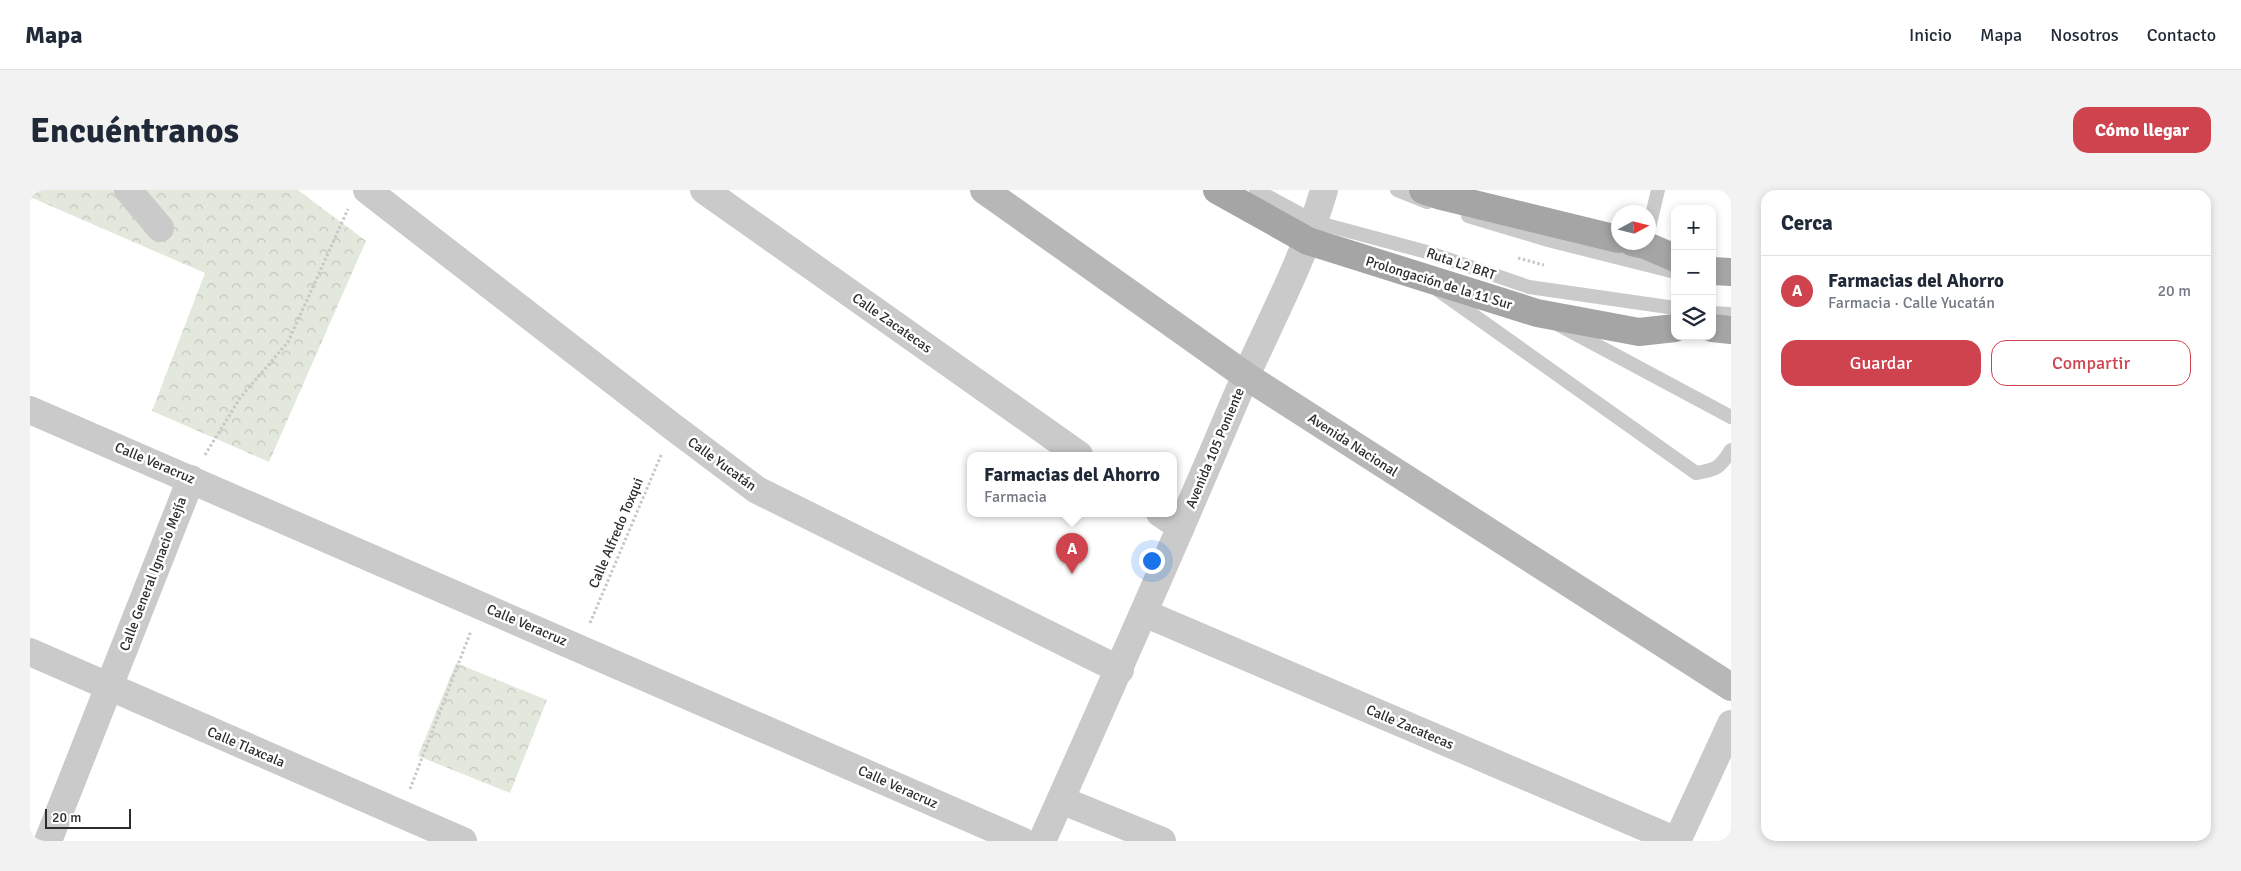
<!DOCTYPE html>
<html lang="es">
<meta charset="utf-8">
<style>
body{margin:0;font-family:Signika,sans-serif;background:#f2f2f3;color:#1f2937}
.controls{position:absolute;right:15px;top:15px;display:grid;overflow:hidden;border-radius:10px;box-shadow:0 2px 8px #0003}
.controls button{width:45px;height:45px;display:grid;place-items:center;padding:0;border:0;border-bottom:1px solid #e0e1e3;background:#fff;color:#1f2937;font:25px sans-serif}
.compass{position:absolute;left:1581px;top:15px;width:45px;height:45px;border-radius:50%;background:#fff;box-shadow:0 2px 8px #0003;rotate:83deg}
.scale{position:absolute;left:15px;bottom:12px;width:86px;box-sizing:border-box;padding-left:5px;border:2px solid #2d2d2d;border-top:0;font-size:14px;line-height:18px;white-space:nowrap;color:#2d2d2d;-webkit-text-stroke:4px #fff;paint-order:stroke}
.you{position:absolute;left:1121px;top:370px;width:18px;height:18px;margin:-12px;border:4px solid #fff;border-radius:50%;background:#1a73e8;box-shadow:0 0 0 8px #1a73e833}
.badge{display:grid;place-items:center;width:32px;height:32px;border-radius:50%;background:#cf434f;color:#fff;font-size:16px;font-weight:700}
.pin{position:absolute;translate:-50% -41px;filter:drop-shadow(0 1px 2px #0008)}
.pin::after{content:'';position:absolute;top:26px;width:18px;height:15px;background:inherit;clip-path:polygon(0 0,100% 0,50% 100%)}
.popup{position:absolute;left:937px;top:262px;width:210px;height:65px;box-sizing:border-box;display:grid;place-content:center;border-radius:10px;background:#fff;filter:drop-shadow(0 1px 4px #0005);font-size:16px;white-space:nowrap;color:#747a83}
.popup b{font-size:19px;color:#1f2937}
.popup::after{content:'';position:absolute;left:50%;top:100%;margin-left:-10px;border:10px solid transparent;border-top-color:#fff}
.list{margin:0;padding:0;list-style:none}
h2{display:flex;justify-content:space-between;align-items:center;height:65px;margin:0;padding:0 20px;font-size:21px}
h2 small{font-size:16px;font-weight:400;color:#747a83}
.list li{display:grid;grid-template-columns:32px 1fr auto;gap:15px;align-items:center;box-sizing:border-box;height:70px;padding:0 20px;border-top:1px solid #e0e1e3}
.list b{display:block;font-size:19px;white-space:nowrap}
.list p{margin:0;font-size:16px;white-space:nowrap;color:#747a83}
.list em{font-size:16px;font-style:normal;color:#747a83}
.actions{display:flex;gap:10px;padding:15px 20px}
.actions a{flex:1;padding:11px 0;border:1px solid #cf434f;border-radius:15px;text-align:center;font-size:18px;color:#cf434f}
.actions .main{background:#cf434f;color:#fff}
.icon{flex:none;width:28px;height:28px;fill:none;stroke:currentColor;stroke-width:2;stroke-linecap:round;stroke-linejoin:round}
.map{position:relative;flex:none;width:1701px;height:651px;overflow:hidden;border-radius:15px}
header{display:flex;align-items:center;gap:30px;box-sizing:border-box;height:70px;padding:0 25px;background:#fff;border-bottom:1px solid #e0e1e3}
header strong{font-size:24px}
nav{display:flex;gap:28px;margin-inline-start:auto;font-size:18px}
.intro{display:flex;align-items:center;justify-content:space-between;box-sizing:border-box;height:120px;padding:0 30px}
h1{margin:0;font-size:35px}
.button{padding:12px 22px;border-radius:15px;background:#cf434f;color:#fff;font-size:18px;font-weight:700}
main{display:flex;gap:30px;padding:0 30px}
aside{flex:1;background:#fff;border-radius:15px;box-shadow:0 2px 8px #0003}
.map>svg:first-child{display:block}
</style>
<header>
<strong>Mapa</strong>
<nav><a>Inicio</a><a>Mapa</a><a>Nosotros</a><a>Contacto</a></nav>
</header>
<div class="intro"><h1>Encuéntranos</h1><a class="button">Cómo llegar</a></div>
<main>
<div class="map">
<svg width="1701" height="651" viewBox="0 0 1701 651">
<defs>
<pattern id="park-crowns" width="20" height="18" patternUnits="userSpaceOnUse" patternTransform="scale(1.25)"><rect width="20" height="18" fill="#e3e8dc"/><path d="M2 6a3 3 0 1 1 6 0M12 15a3 3 0 1 1 6 0" fill="none" stroke="#c3c7bd"/></pattern>
</defs>
<rect width="100%" height="100%" fill="#fff"/>
<g fill="url(#park-crowns)">
<path d="M0,0H268L336,51L239,272L122,221L175,83L0,7Z"/>
<path d="M426,473L517,510L480,603L388,566Z"/>
</g>
<g fill="none" stroke-linecap="round" stroke-linejoin="round">
<g stroke="#c7c7c7" stroke-width="3" stroke-dasharray="2.5 2.5" stroke-linecap="butt">
<path d="M1488,68L1514,75"/>
<path d="M175,265L210,208L258,152L318,19"/>
<path d="M560,433L632,263"/>
<path d="M380,599L441,441"/>
</g>
<g stroke="#cacaca" stroke-width="14">
<path d="M1226,0L1285,32L1397,62L1499,97L1645,118"/>
<path d="M1367,0L1397,12"/>
<path d="M1438,26L1518,50L1645,82"/>
<path d="M1618,42L1628,0"/>
<path d="M1408,100L1666,283C1686,280 1690,278 1701,260"/>
<path d="M1682,123L1701,124"/>
<path d="M1529,135L1701,227"/>
</g>
<g stroke="#cacaca" stroke-width="28">
<path d="M98,0L130,38"/>
<path d="M337,0L643,237L727,300L1090,480"/>
<path d="M674,0L1049,265"/>
<path d="M0,220L992,651"/>
<path d="M1130,323L1151,337"/>
<path d="M1114,423L1647,651"/>
<path d="M0,462L433,651"/>
<path d="M1031,610L1132,651"/>
<path d="M18,651L161,289"/>
<path d="M1647,651L1701,534"/>
</g>
<path stroke="#cacaca" stroke-width="28" d="M1012,651C1078,504 1143,357 1206,208C1236,139 1273,73 1294,0"/>
<path stroke="#b7b7b7" stroke-width="28" d="M954,0L1216,186L1701,497"/>
<g stroke="#a5a5a5" stroke-width="28">
<path d="M1187,0L1278,51L1507,123L1609,142L1645,138"/>
<path d="M1393,0L1411,6L1588,49"/>
<path d="M1602,52L1615,55L1645,68"/>
<path d="M1682,81L1701,82"/>
<path d="M1682,138L1701,140"/>
</g>
</g>
<g text-anchor="middle" dominant-baseline="central" stroke-width="5" stroke-linejoin="round" paint-order="stroke">
<g font-size="14" fill="#2d2d2d" stroke="#fff">
<text transform="translate(1431 74) rotate(19)">Ruta L2 BRT</text>
<text transform="translate(1409 93) rotate(17)">Prolongación de la 11 Sur</text>
<text transform="translate(862 133) rotate(35)">Calle Zacatecas</text>
<text transform="translate(1323 255) rotate(33)">Avenida Nacional</text>
<text transform="translate(1185 258) rotate(-67)">Avenida 105 Poniente</text>
<text transform="translate(125 273) rotate(23)">Calle Veracruz</text>
<text transform="translate(692 274) rotate(36)">Calle Yucatán</text>
<text transform="translate(586 343) rotate(-67)">Calle Alfredo Toxqui</text>
<text transform="translate(123 384) rotate(-69)">Calle General Ignacio Mejía</text>
<text transform="translate(497 435) rotate(23)">Calle Veracruz</text>
<text transform="translate(1380 537) rotate(23)">Calle Zacatecas</text>
<text transform="translate(216 557) rotate(23)">Calle Tlaxcala</text>
<text transform="translate(868 597) rotate(24)">Calle Veracruz</text>
</g>
</g>
</svg>
<div class="controls">
<button>+</button>
<button>−</button>
<button><svg class="icon" aria-label="layers" viewBox="0 0 24 24"><path d="M12 4l9 5-9 5-9-5zM3 14l9 5 9-5"/></svg></button>
</div>
<svg class="compass" viewBox="-18 -18 36 36"><path d="M0-13l5 13h-10z" fill="#e53935"/><path d="M0 13l5-13h-10z" fill="#747a83"/></svg>
<div class="scale">20 m</div>
<div class="you"></div>
<div class="pin badge" style="left:1042px;top:384px">A</div>
<div class="popup"><b>Farmacias del Ahorro</b>Farmacia</div>
</div>
<aside>
<h2>Cerca<small></small></h2>
<ul class="list">
<li><span class="badge">A</span><div><b>Farmacias del Ahorro</b><p>Farmacia · Calle Yucatán</p></div><em>20 m</em></li>
</ul>
<div class="actions"><a class="main">Guardar</a><a>Compartir</a></div>
</aside>
</main>
